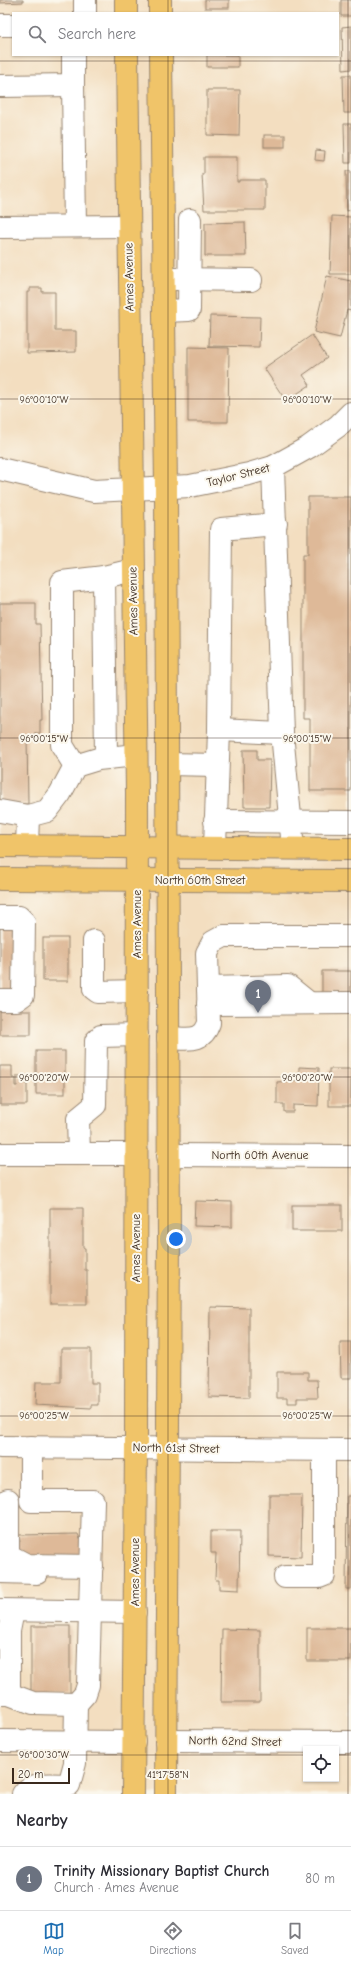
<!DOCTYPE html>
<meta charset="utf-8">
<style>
body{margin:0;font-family:"Comic Neue",sans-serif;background:#f7f7f7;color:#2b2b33}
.controls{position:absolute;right:12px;bottom:12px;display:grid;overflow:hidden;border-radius:0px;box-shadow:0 1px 3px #0004}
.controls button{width:36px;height:36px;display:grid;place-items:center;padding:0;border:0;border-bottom:1px solid #e1e1e2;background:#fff;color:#2b2b33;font:20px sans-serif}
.scale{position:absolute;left:12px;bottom:10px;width:58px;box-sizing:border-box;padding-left:4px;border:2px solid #3b2a1e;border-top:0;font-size:11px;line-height:14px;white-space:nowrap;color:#3b2a1e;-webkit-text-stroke:3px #fbf7ec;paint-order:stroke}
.you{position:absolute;left:176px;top:1239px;width:14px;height:14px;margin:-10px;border:3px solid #fff;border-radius:50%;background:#1a73e8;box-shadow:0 0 0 6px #1a73e833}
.badge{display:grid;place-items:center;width:26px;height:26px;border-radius:50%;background:#1f6fb2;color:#fff;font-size:13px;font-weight:700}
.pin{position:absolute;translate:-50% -33px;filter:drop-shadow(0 1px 2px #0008)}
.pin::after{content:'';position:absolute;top:21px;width:14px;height:12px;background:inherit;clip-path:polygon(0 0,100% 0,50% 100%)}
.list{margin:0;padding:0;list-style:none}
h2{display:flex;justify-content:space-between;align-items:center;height:52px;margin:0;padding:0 16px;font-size:17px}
h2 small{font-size:13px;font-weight:400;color:#7c7c81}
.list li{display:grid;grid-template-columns:26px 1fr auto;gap:12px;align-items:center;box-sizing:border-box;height:64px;padding:0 16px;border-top:1px solid #e1e1e2}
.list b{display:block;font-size:15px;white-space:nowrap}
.list p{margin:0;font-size:13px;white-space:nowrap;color:#7c7c81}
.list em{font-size:13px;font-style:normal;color:#7c7c81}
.icon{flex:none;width:22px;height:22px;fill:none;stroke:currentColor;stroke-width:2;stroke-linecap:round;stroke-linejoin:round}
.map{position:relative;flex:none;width:351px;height:1794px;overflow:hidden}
.search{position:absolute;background:#fff;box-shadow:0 1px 3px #0004;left:12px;right:12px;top:12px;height:44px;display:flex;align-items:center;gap:10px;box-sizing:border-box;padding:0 14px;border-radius:0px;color:#7c7c81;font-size:15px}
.sheet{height:116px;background:#fff}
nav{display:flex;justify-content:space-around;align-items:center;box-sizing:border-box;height:56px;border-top:1px solid #e1e1e2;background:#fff;font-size:11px;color:#7c7c81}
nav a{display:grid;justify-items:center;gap:2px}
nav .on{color:#1f6fb2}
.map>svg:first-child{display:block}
</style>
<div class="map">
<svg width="351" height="1794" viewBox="0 0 351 1794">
<rect width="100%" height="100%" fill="#fbf7ec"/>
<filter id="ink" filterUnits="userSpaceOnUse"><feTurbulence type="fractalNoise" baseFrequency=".025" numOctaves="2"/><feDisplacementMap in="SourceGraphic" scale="8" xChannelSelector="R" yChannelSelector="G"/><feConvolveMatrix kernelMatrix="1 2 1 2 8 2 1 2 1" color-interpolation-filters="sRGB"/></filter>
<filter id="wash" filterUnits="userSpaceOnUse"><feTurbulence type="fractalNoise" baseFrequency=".012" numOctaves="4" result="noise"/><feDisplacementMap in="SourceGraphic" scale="16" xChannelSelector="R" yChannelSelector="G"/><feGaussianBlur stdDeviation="0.9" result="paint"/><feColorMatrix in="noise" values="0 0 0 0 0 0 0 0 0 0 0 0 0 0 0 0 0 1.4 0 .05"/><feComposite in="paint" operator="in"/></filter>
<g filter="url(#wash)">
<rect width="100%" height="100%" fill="#f3dec0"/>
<g id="blocks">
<g fill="#deb998">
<path d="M0,0H23V2L0,3Z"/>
<rect x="205" y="0" width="24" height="8"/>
<rect x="341" y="0" width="10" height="16"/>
<path d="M351,26V69L343,70L342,27Z"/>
<rect x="207" y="55" width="31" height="12"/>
<path d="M343,75H351V113H344Z"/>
<path d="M207,90H240L239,136L207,135Z"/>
<path d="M344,124H351V163H345Z"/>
<rect x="264" y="135" width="21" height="12"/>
<path d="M316,150L325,151L324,161L315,160Z"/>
<path d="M204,157H237V182H239V180H265V210H204L202,174H204Z"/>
<path d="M346,171H351V210L347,211Z"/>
<path d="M332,216L351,217V274H330Z"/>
<path d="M245,222L246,256H205V223Z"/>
<path d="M327,276L351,281V311L347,310L340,338L314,332Z"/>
<path d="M30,288H42V292H55V331H76V352L27,353V292H30Z"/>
<path d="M210,316L260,317L259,347L209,346Z"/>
<path d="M312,335L327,358L303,375L310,385L286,401L264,368Z"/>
<path d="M188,347L229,348L228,422H188Z"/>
<path d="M308,497H351V791H310V718H303V554H308Z"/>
<path d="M0,603H36V624H40L42,720H40V733H36V736H27L28,804H0Z"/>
<path d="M243,750H257V760H270L269,807H244Z"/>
<rect x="0" y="926" width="17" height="68"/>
<rect x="43" y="938" width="25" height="43"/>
<path d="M322,971H351V995H348V992H330V995H322Z"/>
<rect x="0" y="1011" width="31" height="24"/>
<rect x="36" y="1051" width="29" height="43"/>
<path d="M0,1066H12V1078H15V1086H17V1076H27V1105H0Z"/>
<path d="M299,1067L319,1068L318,1106L293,1105V1112H284V1104H277V1082L299,1080Z"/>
<rect x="329" y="1069" width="22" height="37"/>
<path d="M195,1201L232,1202V1227L194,1226Z"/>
<rect x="292" y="1205" width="50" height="26"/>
<path d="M50,1208H83V1248H85V1270H87V1304H50Z"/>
<path d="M210,1307L249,1308V1398L209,1397Z"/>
<path d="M340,1342H351V1378H341Z"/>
<path d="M61,1349H91V1383H98V1405H91V1408L35,1405L36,1382H61Z"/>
<path d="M277,1372H308V1380H317L318,1398H297V1403H287V1398H277Z"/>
<path d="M269,1495H302L301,1557L269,1556Z"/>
<path d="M347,1496H351V1589H346Z"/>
<path d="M211,1531H240L239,1590L219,1589V1580H215L216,1553H211Z"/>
<path d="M78,1534L85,1552L81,1551V1557L16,1556L17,1542H20L19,1535Z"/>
<rect x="31" y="1626" width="39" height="67"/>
<rect x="307" y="1628" width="44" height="33"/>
<path d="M222,1629L260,1630V1702H221Z"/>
</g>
</g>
</g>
<g filter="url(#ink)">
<use href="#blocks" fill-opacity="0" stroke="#97846f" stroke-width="1"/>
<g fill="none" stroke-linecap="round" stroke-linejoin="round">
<defs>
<g id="minor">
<path d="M85,0V13"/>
<path d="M0,25H13"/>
<path d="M73,85L75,226"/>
<path d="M0,86L73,85V55"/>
<path d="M0,227L129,226"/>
<path d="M174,279L251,280"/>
<path d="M164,311L189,310L190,220"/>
<path d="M273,467L282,733L293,848"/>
<path d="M0,469L94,491L190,486L249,474L273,467L309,447L338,426L351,413"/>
<path d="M104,577L106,758"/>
<path d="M219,730L282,733"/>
<path d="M167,764L217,765"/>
<path d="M75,766L62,745V582L104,577L133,570"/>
<path d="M0,811L28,816"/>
<path d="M215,821L351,822"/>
<path d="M27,846L28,816L47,811L60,794L75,766L98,759L136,755"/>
<path d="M215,847L219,730L221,529L276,524"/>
<path d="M0,917H19L24,922L23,995L16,1000H0"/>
<path d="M94,941V989L98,992L137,991"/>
<path d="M208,988L288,986L309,1003"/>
<path d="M208,1004L351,1003"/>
<path d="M168,1038C187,1038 202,1044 209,1023L207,953L213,942L224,936H351"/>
<path d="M0,1154H136"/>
<path d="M79,1154L78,1119L95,1105L96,1041L101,1036L137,1035"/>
<path d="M168,1155L351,1156"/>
<path d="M0,1447L351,1450"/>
<path d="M31,1447V1501H93L88,1685L85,1694L76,1704"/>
<path d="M8,1500V1555L27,1565L92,1566"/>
<path d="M0,1572L37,1573"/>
<path d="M285,1577H319L324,1575V1450"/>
<path d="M0,1610L135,1612"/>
<path d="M0,1694H9L33,1703L76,1704L75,1763L69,1785C54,1785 32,1781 23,1794"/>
<path d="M9,1694V1631L13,1611"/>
<path d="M0,1741L134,1742"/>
<path d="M166,1741L351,1742"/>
</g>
<g id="major">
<path d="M126,0V13"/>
<path d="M160,0V13"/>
<path d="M127,55L137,793L136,1448L133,1794"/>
<path d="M161,55L166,488L169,1237L166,1794"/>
<path d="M0,846L351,849"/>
<path d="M0,879L351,881"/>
</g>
</defs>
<use href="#minor" stroke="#97846f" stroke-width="24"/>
<use href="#major" stroke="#97846f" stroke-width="24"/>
<use href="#minor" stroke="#fff" stroke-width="22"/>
<use href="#major" stroke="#f0c469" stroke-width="22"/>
</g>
</g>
<path fill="none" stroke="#3b2a1e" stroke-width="1" stroke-opacity="0.45" d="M168,0V13M348,0V1794M168,55V1794M0,61H351M0,399H351M0,738H351M0,1077H351M0,1416H351M0,1755H306M336,1755H351"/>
<g text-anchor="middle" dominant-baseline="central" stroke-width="4" stroke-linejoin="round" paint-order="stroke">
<g font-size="12" fill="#3b2a1e" stroke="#fbf7ec">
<text transform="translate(129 277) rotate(-91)">Ames Avenue</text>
<text transform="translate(238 475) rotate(-14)">Taylor Street</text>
<text transform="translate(133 601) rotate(-91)">Ames Avenue</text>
<text x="200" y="880">North 60th Street</text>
<text transform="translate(137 924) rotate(-90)">Ames Avenue</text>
<text x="260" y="1155">North 60th Avenue</text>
<text transform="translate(136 1248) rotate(-90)">Ames Avenue</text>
<text transform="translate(176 1448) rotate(1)">North 61st Street</text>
<text transform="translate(135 1572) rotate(-90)">Ames Avenue</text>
<text transform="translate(235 1741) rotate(1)">North 62nd Street</text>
</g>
</g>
<g font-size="10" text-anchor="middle" fill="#3b2a1e" stroke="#fbf7ec" stroke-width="4" stroke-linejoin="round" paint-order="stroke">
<text x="307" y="403">96°00'10"W</text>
<text x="44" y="403">96°00'10"W</text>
<text x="307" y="742">96°00'15"W</text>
<text x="44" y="742">96°00'15"W</text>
<text x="44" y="1081">96°00'20"W</text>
<text x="307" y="1081">96°00'20"W</text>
<text x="44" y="1419">96°00'25"W</text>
<text x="307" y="1419">96°00'25"W</text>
<text x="44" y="1758">96°00'30"W</text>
<text x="168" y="1778">41°17'58"N</text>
</g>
</svg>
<div class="controls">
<button><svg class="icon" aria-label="locate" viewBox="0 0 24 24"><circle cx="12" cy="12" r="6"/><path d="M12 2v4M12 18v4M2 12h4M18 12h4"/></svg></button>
</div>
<div class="scale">20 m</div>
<div class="you"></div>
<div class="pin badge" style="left:258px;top:1013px;background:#6b7280">1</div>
<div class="search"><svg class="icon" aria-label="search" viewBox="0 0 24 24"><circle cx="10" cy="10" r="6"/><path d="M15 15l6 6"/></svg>Search here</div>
</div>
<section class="sheet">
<h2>Nearby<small></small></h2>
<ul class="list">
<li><span class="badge" style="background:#6b7280">1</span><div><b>Trinity Missionary Baptist Church</b><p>Church · Ames Avenue</p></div><em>80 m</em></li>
</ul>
</section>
<nav>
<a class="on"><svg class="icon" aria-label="map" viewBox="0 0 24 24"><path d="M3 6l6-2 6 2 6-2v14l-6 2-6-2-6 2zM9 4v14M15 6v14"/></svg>Map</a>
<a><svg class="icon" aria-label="directions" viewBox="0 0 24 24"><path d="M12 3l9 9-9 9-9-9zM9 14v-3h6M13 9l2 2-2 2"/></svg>Directions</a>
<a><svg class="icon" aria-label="saved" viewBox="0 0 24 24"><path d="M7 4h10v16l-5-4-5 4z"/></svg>Saved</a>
</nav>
